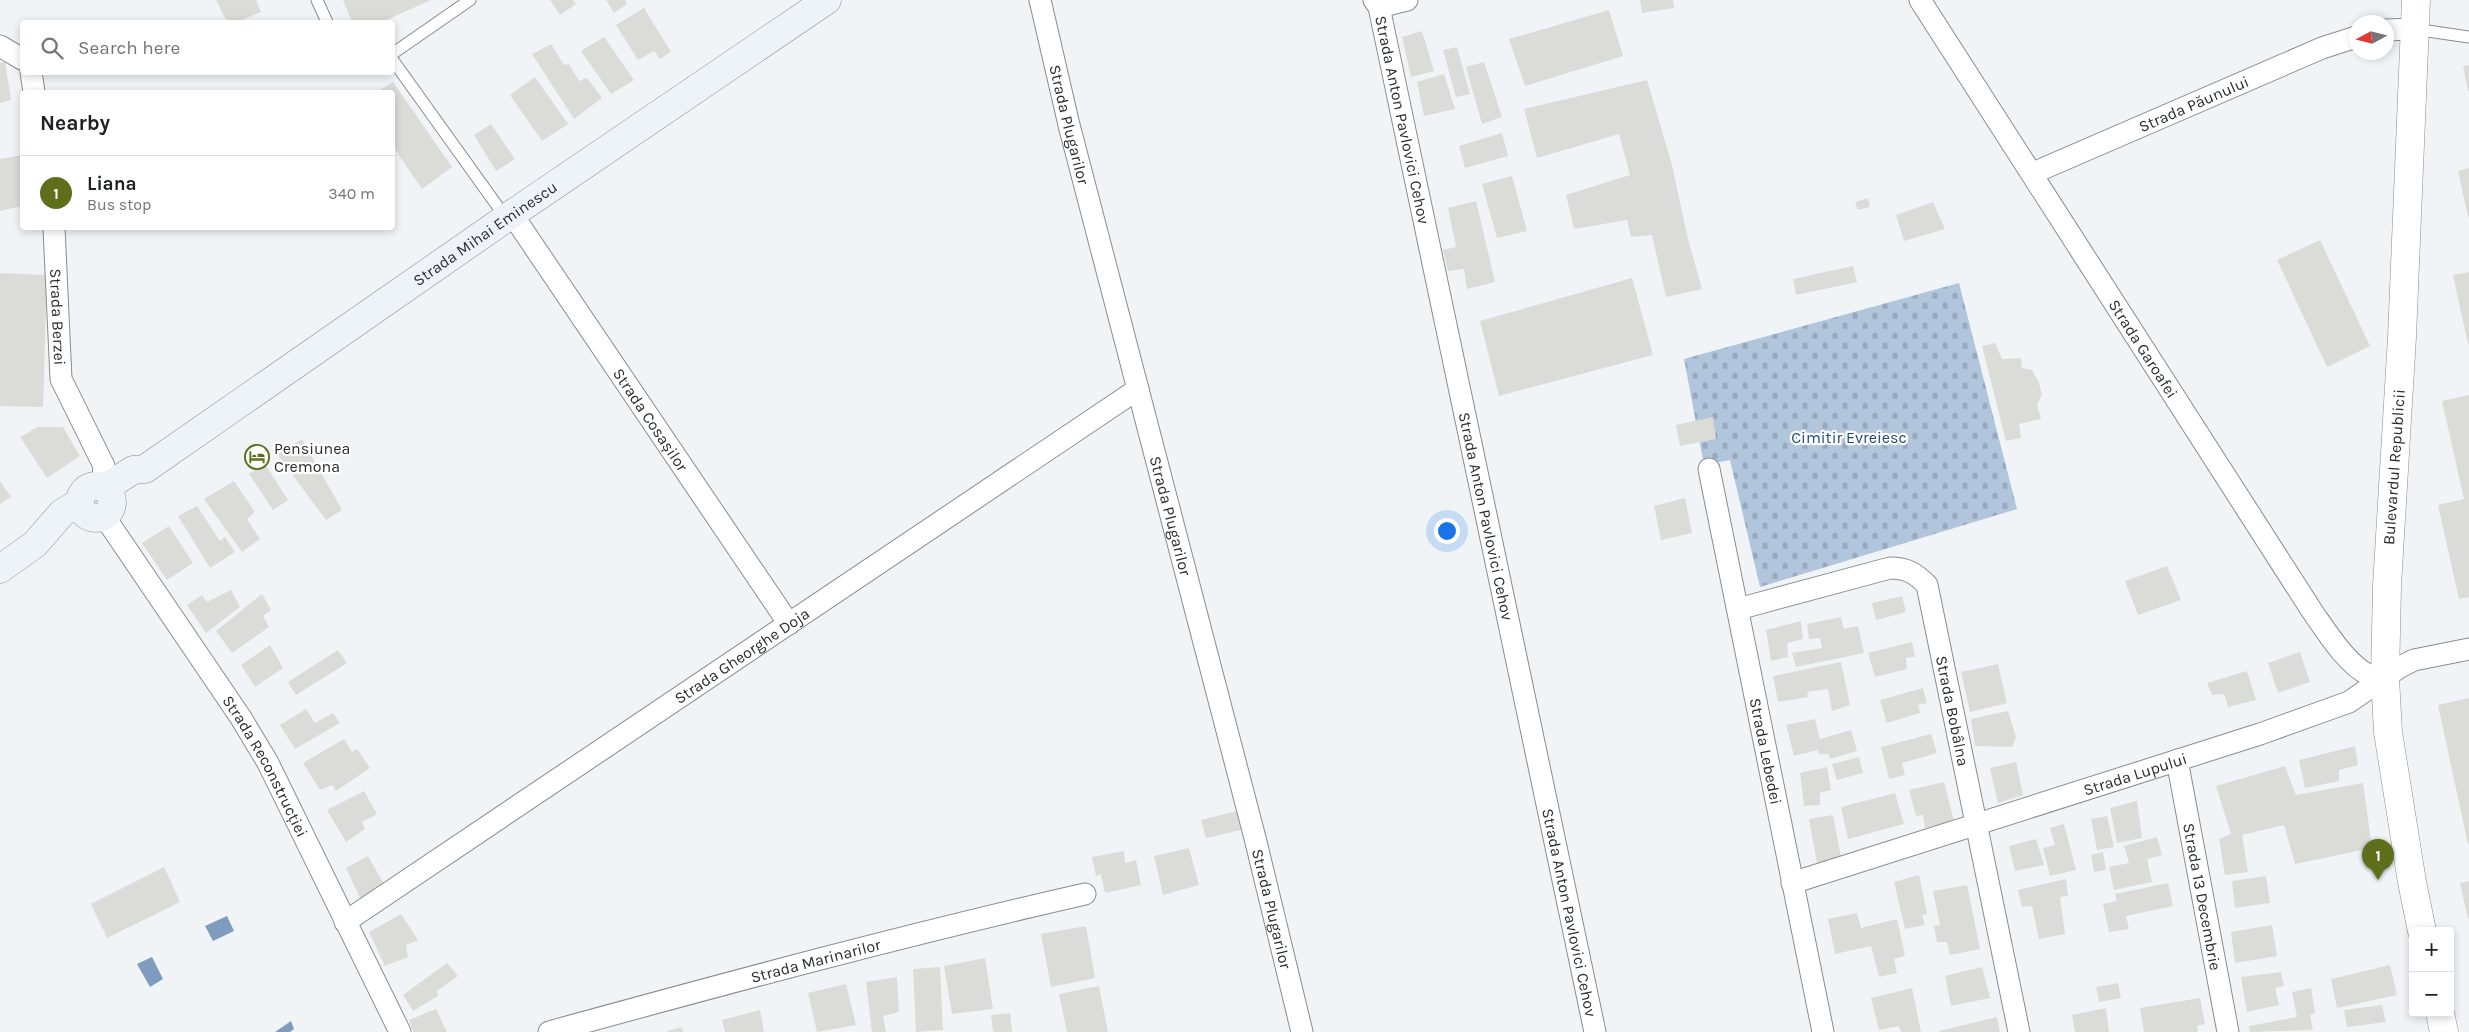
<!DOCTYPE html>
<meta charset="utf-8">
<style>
body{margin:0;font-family:Karla,sans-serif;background:#f2f2f2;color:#202124}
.controls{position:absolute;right:15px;bottom:15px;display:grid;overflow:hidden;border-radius:5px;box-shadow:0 2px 8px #0003}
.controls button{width:45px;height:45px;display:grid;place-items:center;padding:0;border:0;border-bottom:1px solid #e0e0e0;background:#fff;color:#202124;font:25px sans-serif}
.compass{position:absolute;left:2349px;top:15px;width:45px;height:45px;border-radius:50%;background:#fff;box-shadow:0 2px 8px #0003;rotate:263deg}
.you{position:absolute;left:1446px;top:530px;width:18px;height:18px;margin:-12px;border:4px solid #fff;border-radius:50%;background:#1a73e8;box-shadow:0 0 0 8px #1a73e833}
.badge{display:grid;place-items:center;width:32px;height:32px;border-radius:50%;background:#5e6f1b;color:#fff;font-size:16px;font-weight:700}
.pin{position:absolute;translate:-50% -41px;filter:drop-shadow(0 1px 2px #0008)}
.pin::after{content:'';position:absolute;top:26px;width:18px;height:15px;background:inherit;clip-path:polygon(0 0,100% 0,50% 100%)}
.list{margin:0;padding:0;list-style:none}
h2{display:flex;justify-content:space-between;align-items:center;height:65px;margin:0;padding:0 20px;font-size:21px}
h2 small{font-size:16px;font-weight:400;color:#757577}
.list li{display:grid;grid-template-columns:32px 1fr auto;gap:15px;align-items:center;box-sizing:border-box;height:75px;padding:0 20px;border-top:1px solid #e0e0e0}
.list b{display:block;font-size:19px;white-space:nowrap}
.list p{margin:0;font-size:16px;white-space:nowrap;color:#757577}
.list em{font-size:16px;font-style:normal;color:#757577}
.icon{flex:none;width:28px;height:28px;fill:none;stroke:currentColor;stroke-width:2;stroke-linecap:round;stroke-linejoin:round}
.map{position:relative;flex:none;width:2469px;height:1032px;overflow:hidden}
.search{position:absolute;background:#fff;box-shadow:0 2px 8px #0003;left:20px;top:20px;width:375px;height:55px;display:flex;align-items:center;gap:12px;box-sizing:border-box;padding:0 18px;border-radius:5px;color:#757577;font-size:19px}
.panel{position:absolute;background:#fff;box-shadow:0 2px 8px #0003;left:20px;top:90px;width:375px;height:140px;border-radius:5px}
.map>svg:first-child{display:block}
</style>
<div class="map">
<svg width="2469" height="1032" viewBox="0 0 2469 1032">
<defs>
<pattern id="cemetery-stones" width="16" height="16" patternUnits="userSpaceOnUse" patternTransform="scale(1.25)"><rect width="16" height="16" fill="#b1c5dd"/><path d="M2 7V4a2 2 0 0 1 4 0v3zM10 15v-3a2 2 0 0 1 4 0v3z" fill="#98a9be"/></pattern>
</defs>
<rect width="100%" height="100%" fill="#f1f4f7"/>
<path fill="url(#cemetery-stones)" d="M1959,283L2017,509L1760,587L1730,460L1704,465L1684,359Z"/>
<g fill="#7f9cbf">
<path d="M227,916L234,931L213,941L205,926Z"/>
<path d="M152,957L163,979L150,987L137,964Z"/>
<path d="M291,1021L294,1029L290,1032H275Z"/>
</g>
<g fill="#dbdcd8">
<path d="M216,0H256L261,12L237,22H227Z"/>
<path d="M343,0H431L382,22H352Z"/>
<path d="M550,0H573L576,4L560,15Z"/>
<path d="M606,0H625L627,4L614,13Z"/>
<path d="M1640,0H1673L1674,8L1642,13Z"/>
<path d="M644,8L671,52L660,59L654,51L638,60L616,25Z"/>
<path d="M1609,10L1623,56L1525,86L1509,39Z"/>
<path d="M1422,31L1434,71L1411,77L1402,37Z"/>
<path d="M604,37L634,80L611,94L581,51Z"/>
<path d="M551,44L564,65L569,64L579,81L587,78L602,98L574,119L532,54Z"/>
<path d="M1457,47L1470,94L1456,97L1443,50Z"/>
<path d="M5,62L11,100L0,103V63Z"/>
<path d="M1484,62L1502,117L1482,124L1466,67Z"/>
<path d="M2469,65V91H2468L2463,66Z"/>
<path d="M1444,74L1455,109L1424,116L1417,82Z"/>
<path d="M535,77L568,124L542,141L510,95Z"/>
<path d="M1647,80L1672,165L1687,235L1702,289L1666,297L1652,235L1631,237L1627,220L1574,229L1566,195L1630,175L1619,134L1537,158L1524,109Z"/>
<path d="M393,82L452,167L422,189L392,145V92H377Z"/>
<path d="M491,124L515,159L496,171L474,135Z"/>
<path d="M1502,133L1508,156L1465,168L1459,146Z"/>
<path d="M22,155V206L0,211V159Z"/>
<path d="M2469,168V216L2468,217L2458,171Z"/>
<path d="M1512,176L1527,231L1497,238L1482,184Z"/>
<path d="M1868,198L1870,207L1858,210L1855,202Z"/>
<path d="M1476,201L1495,282L1467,289L1464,269L1448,271L1443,250L1456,247L1448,208Z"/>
<path d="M1933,202L1945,229L1904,241L1896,215Z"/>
<path d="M2320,240L2370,346L2327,367L2277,260Z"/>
<path d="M1853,266L1857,282L1796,295L1793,279Z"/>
<path d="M2469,272V344H2468L2453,275Z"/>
<path d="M0,273L47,275L43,407L0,406Z"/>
<path d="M1632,278L1653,355L1499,396L1480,321Z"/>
<path d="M1995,343L2002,359L2021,358L2022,368L2032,370L2039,383L2042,395L2037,404L2041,419L2019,424L2021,438L2006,441L1982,346Z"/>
<path d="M2469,395V597L2459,599L2438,505L2464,499L2442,401Z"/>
<path d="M1713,417L1716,439L1680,446L1676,425Z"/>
<path d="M38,427H63L80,456L47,478L20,437Z"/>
<path d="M302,439L342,510L326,520L277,454Z"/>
<path d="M265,464L288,500L273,510L249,474Z"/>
<path d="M0,481L11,497L0,504Z"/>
<path d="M234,481L255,512L247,519L260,539L242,552L204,499Z"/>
<path d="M1685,498L1692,533L1661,540L1654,506Z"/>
<path d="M197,506L220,541L225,537L235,552L210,568L178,516Z"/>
<path d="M169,526L193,563L167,580L142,543Z"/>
<path d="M2167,566L2181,600L2138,615L2125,581Z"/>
<path d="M231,590L240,607L206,633L187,605L202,595L207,602Z"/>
<path d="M262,594L271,610L263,616L269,627L232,653L216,631Z"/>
<path d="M1902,596L1906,612L1876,620L1872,603Z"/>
<path d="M1841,617L1844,629L1858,626L1864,653L1796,667L1792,653L1822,648L1820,638L1809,639L1807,624Z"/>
<path d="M1801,621L1803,639L1787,643L1788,657L1771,661L1766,630Z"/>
<path d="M1912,642L1915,657L1906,658L1907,669L1875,677L1868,653Z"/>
<path d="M270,645L283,668L255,687L241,665Z"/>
<path d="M338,650L347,663L296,695L288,682Z"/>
<path d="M2300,652L2310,682L2278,693L2268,663Z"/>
<path d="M1841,662L1850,705L1832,711L1828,689L1807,692L1808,697L1778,702L1773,676Z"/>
<path d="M1998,664L2007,703L1970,712L1961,672Z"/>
<path d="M2247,671L2256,700L2228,707L2224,694L2212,695L2207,683Z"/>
<path d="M1923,688L1927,703L1918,705L1920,713L1887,723L1880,700Z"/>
<path d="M2469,698V844H2468L2438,705Z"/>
<path d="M306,709L315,723L333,713L340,723L295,749L280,725Z"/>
<path d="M2008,711L2016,737L2012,747L1975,746L1971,719Z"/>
<path d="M1815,719L1820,739L1851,730L1857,751L1830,759L1828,754H1819L1818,750L1794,756L1786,725Z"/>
<path d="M1931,734L1937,753L1902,763L1905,775L1889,779L1881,747Z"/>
<path d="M344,739L352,752L357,749L370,768L336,791L332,785L320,790L303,763Z"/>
<path d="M2355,746L2358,765L2339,770V781L2305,788L2299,760Z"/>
<path d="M1859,757L1863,773L1837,780L1832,764Z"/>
<path d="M2016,762L2023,795L1998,803L1990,768Z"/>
<path d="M2285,766L2296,795L2363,783L2372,848L2295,864L2284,825L2242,835L2248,872L2225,875L2219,839L2231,834L2216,786Z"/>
<path d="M1827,767L1831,790L1820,793V805L1804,806L1800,773Z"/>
<path d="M1944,782L1954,821L1925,828L1923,815L1916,816L1909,790Z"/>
<path d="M364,791L377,814L362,822L365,829L346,842L327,810Z"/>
<path d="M1895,793L1904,824L1848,839L1841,807Z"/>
<path d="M2137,801L2142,838L2117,843L2110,808Z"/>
<path d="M1237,811L1241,830L1206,838L1201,820Z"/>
<path d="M1833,815L1841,857L1817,863L1809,819Z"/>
<path d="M2107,816L2114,847L2097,850L2091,819Z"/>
<path d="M2064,824L2076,870L2050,876L2043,848L2055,845L2050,828Z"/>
<path d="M2157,837L2162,855L2147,859L2152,882L2114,890L2109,867L2129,863L2124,846Z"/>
<path d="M2036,839L2044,865L2015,871L2009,846Z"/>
<path d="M1189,848L1199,885L1163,895L1154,856Z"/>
<path d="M1124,851L1125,863L1136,860L1141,885L1105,893L1101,874L1096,876L1092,857Z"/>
<path d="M2103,852L2106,870L2094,872L2091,855Z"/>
<path d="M368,856L384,884L361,900L346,868Z"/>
<path d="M164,867L180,902L107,938L91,904Z"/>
<path d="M1919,875L1927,914L1922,915L1925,925L1905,929L1894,882Z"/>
<path d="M2266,876L2270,903L2235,908L2232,881Z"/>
<path d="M2066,879L2068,896L2060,897L2065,934L2039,939L2032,906L2022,907L2018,890Z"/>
<path d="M2469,881V918L2468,919L2460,883Z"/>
<path d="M2168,883L2173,906L2126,916L2129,929L2109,932L2103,904L2117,901L2115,894Z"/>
<path d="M1967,885L1980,949L1950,955L1947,942H1937L1934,926L1940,925L1933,891Z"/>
<path d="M1857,913L1861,928L1897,919L1905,956L1894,959L1897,973L1879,977L1871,946L1835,954L1828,919Z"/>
<path d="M401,914L418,940L406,945L408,957L385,966L369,932Z"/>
<path d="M2272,925L2277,956L2235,963L2231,932Z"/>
<path d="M1086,926L1095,978L1051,987L1041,934Z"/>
<path d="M985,958L993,1009L952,1014L944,966Z"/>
<path d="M447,963L458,976L437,991L438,996L413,1011L403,995Z"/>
<path d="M2390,965L2397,995L2337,1008L2331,979Z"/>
<path d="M940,967L943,1030L916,1032L913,969Z"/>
<path d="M1982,967L1990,998L1951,1006L1945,976Z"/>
<path d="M2281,972L2284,986L2275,988L2279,1005L2247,1012L2241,977Z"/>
<path d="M897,977L899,1012L883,1016L886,1032H872L866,982Z"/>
<path d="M2118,983L2121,998L2099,1002L2096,987Z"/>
<path d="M846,984L856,1025L817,1032L808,993Z"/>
<path d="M1099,986L1108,1032H1067L1059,994Z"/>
<path d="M1912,988L1921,1032H1901L1899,1026L1879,1030L1871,998Z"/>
<path d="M2311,988L2315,1013L2310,1015L2313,1030L2250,1032L2249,1026L2297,1017L2292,992Z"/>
<path d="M2200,998L2205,1024L2197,1026L2198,1032H2144L2140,1008Z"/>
<path d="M2382,1005L2386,1022L2347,1027L2344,1010Z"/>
<path d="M2106,1008L2109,1032H2075L2072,1015Z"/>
<path d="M436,1009L447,1032H413L409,1020Z"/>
<path d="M760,1010L764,1032H725L722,1020Z"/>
<path d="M1010,1013L1012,1032H993L991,1015Z"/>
<path d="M1997,1017L2000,1032H1939V1031Z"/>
<path d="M682,1027L683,1032H667V1031Z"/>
</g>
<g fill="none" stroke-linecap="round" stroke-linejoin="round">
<defs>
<g id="service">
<path d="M317,0L327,22"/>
<path d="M2414,29L2469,37"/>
<path d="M392,54L470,0"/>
<path d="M392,59L506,218"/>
</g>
<g id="minor">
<path id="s1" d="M1040,0L1069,125L1255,838L1302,1032"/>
<path id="s2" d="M1374,0L1379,7L1595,1032"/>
<path id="s3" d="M1920,0L2312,611C2326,631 2347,665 2369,675C2373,677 2380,677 2385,678"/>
<path d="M1379,7L1407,0"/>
<path d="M2386,30L2414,29"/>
<path d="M0,46L22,59"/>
<path d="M31,72L34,92"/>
<path id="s4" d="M2033,173L2322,48L2356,37"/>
<path id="s5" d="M512,214L789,624"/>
<path id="s6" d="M54,228L61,379L104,466L102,486"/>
<path id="s7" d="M1709,469L1823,1032"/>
<path id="s8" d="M104,516L241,718L268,763L400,1032"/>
<path id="s9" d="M1738,609L1890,568C1907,568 1915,573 1927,585L2019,1032"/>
<path id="s10" d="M2177,760L2228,1032"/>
<path id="s11" d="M1792,883L2260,734L2349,702L2400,667L2414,660L2469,649"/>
<path id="s12" d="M345,922L1138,389"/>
<path id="s13" d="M549,1032C727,983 905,935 1085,894"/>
</g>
<g id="tertiary">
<path d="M2416,0L2402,337L2387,586L2385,678L2388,732L2412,882L2422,931"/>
<path d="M2440,1013L2444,1032"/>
</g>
<g id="secondary">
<circle cx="96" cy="502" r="16"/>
<path id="s14" d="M105,488L133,470L145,469L512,214L827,0"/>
<path d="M0,569L35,544L62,513L80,502"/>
</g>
</defs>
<use href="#service" stroke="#898c8f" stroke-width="13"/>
<use href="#minor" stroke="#898c8f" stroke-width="23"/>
<use href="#tertiary" stroke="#898c8f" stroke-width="29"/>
<use href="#secondary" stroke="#898c8f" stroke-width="29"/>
<use href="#service" stroke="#fff" stroke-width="11"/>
<use href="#minor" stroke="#fff" stroke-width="21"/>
<use href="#tertiary" stroke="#fff" stroke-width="28"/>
<use href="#secondary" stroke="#eef3f9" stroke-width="28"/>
</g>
<defs>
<symbol id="hotel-ring" viewBox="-11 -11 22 22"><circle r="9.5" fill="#fff" stroke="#5e6f1b" stroke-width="1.5"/><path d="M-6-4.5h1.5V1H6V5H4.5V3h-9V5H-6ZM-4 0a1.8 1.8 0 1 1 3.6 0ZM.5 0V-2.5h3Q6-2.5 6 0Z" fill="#5e6f1b"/></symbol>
</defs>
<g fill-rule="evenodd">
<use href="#hotel-ring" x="243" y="443" width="28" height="28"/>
</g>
<g text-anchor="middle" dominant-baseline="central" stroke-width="4.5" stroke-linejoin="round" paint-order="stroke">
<g font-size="16" fill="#2b2c2e" stroke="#fff">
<text stroke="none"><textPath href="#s4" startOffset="175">Strada Păunului</textPath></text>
<text stroke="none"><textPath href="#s2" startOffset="124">Strada Anton Pavlovici Cehov</textPath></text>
<text stroke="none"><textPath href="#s1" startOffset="128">Strada Plugarilor</textPath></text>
<text stroke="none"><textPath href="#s14" startOffset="459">Strada Mihai Eminescu</textPath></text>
<text stroke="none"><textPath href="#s6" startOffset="89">Strada Berzei</textPath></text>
<text stroke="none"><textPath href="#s3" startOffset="414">Strada Garoafei</textPath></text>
<text stroke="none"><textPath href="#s5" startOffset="248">Strada Cosașilor</textPath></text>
<text transform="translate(2394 467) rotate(-86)">Bulevardul Republicii</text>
<text stroke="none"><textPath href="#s1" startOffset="532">Strada Plugarilor</textPath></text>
<text stroke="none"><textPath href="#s2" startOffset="529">Strada Anton Pavlovici Cehov</textPath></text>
<text stroke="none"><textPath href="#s12" startOffset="478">Strada Gheorghe Doja</textPath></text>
<text stroke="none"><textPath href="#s9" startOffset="328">Strada Bobâlna</textPath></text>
<text stroke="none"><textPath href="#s7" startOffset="288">Strada Lebedei</textPath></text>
<text stroke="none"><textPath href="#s8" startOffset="298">Strada Reconstrucției</textPath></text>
<text stroke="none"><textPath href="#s11" startOffset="360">Strada Lupului</textPath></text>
<text stroke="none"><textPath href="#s10" startOffset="139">Strada 13 Decembrie</textPath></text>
<text stroke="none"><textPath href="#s1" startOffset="938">Strada Plugarilor</textPath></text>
<text stroke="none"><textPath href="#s2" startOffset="934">Strada Anton Pavlovici Cehov</textPath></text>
<text stroke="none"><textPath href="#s13" startOffset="276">Strada Marinarilor</textPath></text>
</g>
<g font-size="16" fill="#1e4977" stroke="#fff">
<text x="1849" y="437">Cimitir Evreiesc</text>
</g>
<g font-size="16" fill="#2b2c2e" stroke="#fff" text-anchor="start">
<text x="274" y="448">Pensiunea<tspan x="274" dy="18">Cremona</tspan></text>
</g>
</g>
</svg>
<div class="controls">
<button>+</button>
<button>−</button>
</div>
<svg class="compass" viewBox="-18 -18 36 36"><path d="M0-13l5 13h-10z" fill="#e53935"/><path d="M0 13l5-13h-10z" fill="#757577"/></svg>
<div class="you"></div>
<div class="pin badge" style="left:2378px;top:880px">1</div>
<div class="search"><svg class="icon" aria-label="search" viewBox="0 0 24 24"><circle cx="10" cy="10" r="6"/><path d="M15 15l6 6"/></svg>Search here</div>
<section class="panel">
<h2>Nearby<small></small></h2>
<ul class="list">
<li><span class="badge">1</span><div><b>Liana</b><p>Bus stop</p></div><em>340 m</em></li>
</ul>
</section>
</div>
